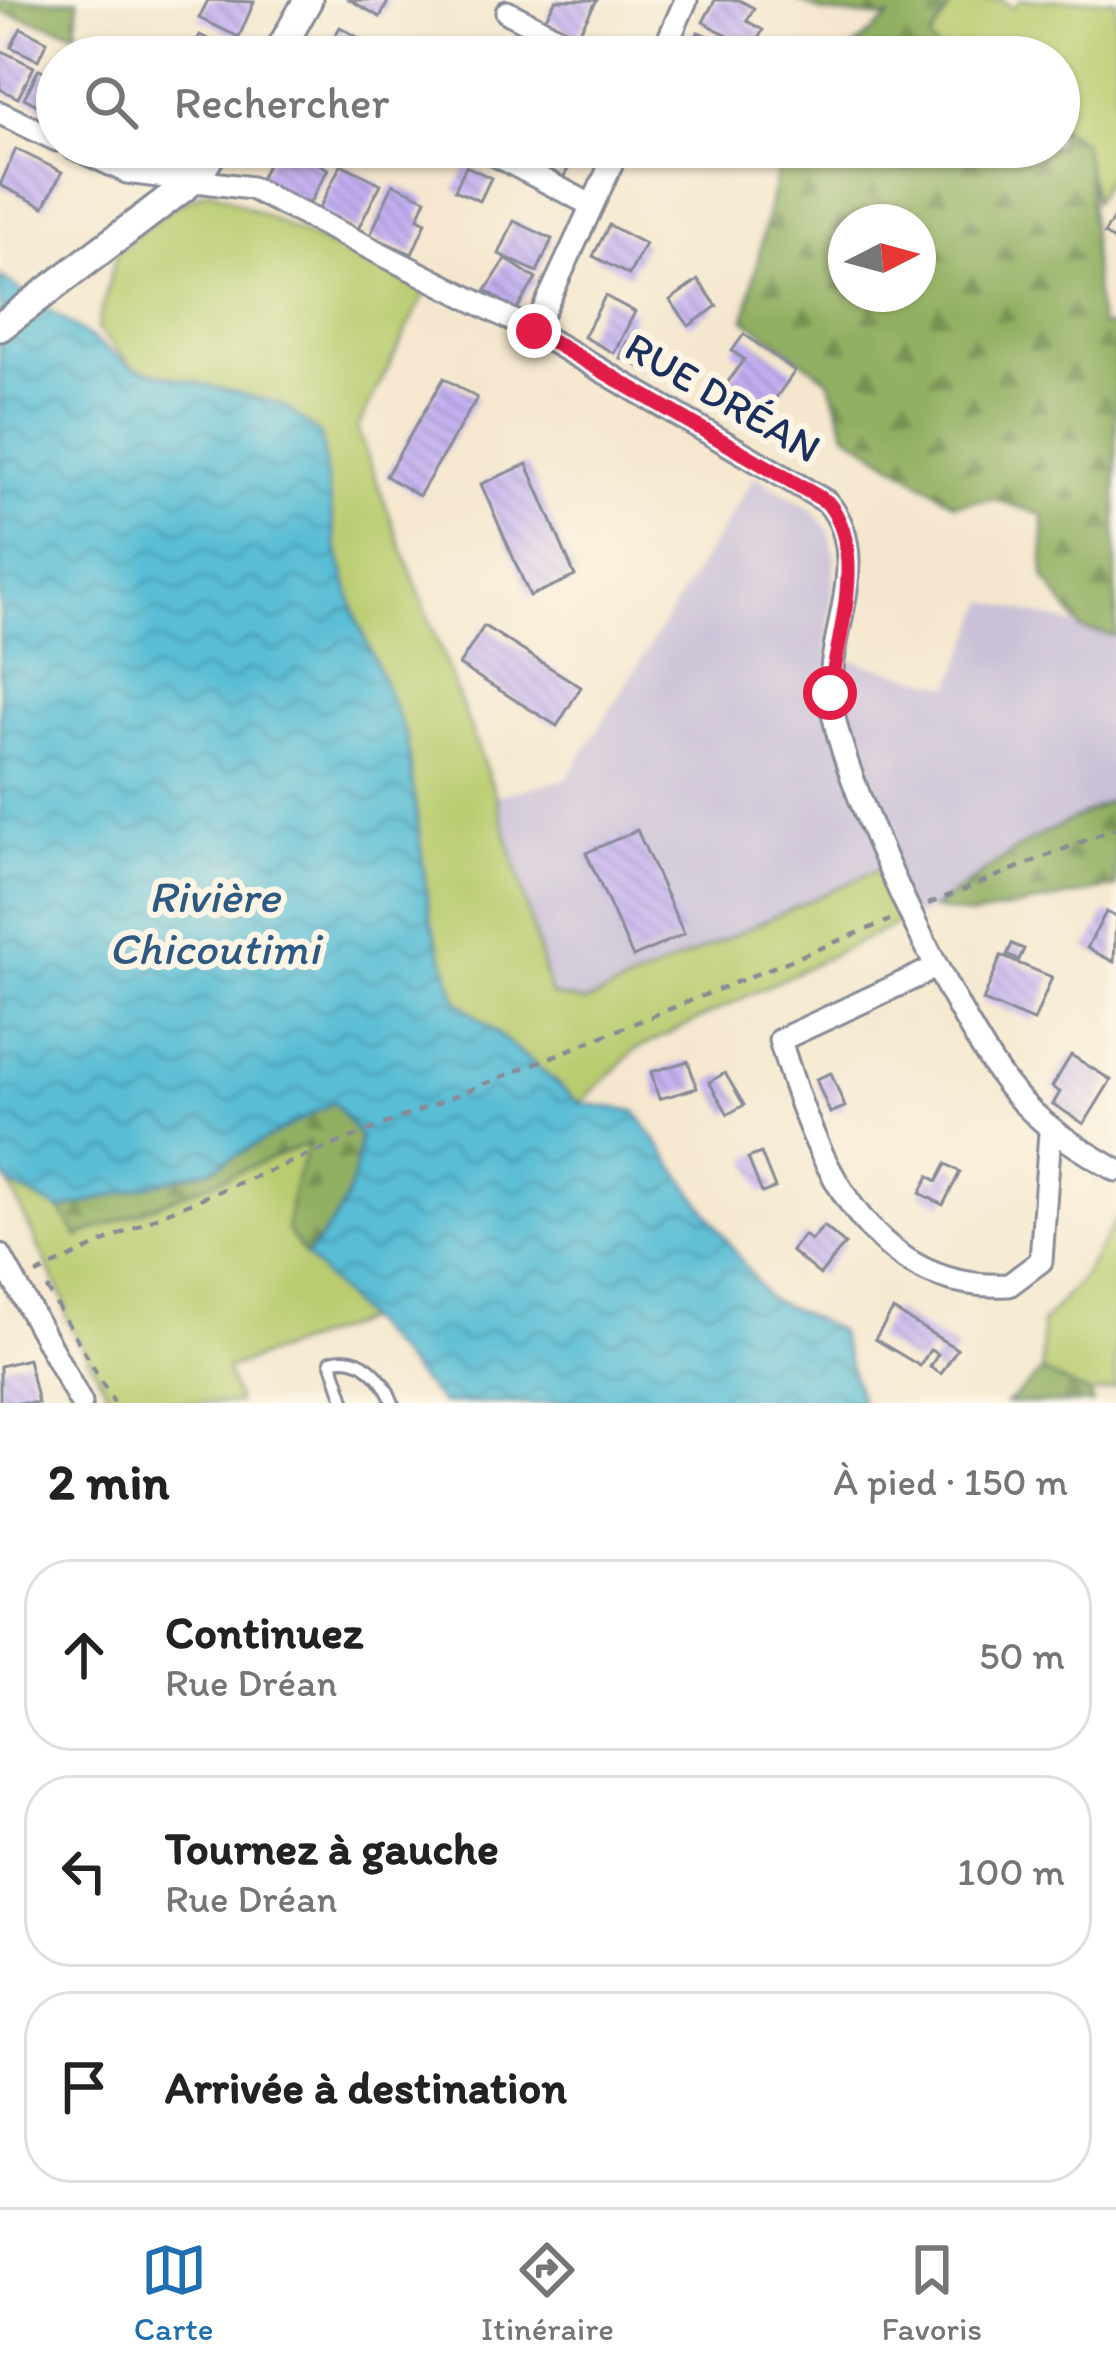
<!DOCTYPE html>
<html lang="fr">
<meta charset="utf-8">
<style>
body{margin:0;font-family:Itim,sans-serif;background:#f6f6f6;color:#222}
.compass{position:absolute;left:828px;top:204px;width:108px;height:108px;border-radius:50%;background:#fff;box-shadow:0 3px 9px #0004;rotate:84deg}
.stop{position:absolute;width:36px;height:36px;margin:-27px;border:9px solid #e11d48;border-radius:50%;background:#fff}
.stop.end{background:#e11d48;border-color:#fff;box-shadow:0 3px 12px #0008}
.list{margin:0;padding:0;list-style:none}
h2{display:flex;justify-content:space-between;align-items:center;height:156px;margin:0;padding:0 48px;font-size:51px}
h2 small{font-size:39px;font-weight:400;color:#767676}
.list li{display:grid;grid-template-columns:78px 1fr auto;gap:36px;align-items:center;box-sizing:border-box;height:192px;margin:0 24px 24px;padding:0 24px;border:3px solid #e0e0e0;border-radius:48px}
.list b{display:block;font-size:45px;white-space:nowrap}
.list p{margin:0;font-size:39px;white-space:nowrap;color:#767676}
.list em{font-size:39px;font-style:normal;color:#767676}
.icon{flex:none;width:66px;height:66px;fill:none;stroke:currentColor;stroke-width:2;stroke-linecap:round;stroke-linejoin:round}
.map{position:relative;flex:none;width:1116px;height:1403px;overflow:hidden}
.search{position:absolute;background:#fff;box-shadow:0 3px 9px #0004;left:36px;right:36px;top:36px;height:132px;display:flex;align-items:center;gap:30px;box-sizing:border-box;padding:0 42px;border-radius:66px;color:#767676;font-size:45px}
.sheet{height:804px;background:#fff}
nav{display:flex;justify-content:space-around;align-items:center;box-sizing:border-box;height:168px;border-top:3px solid #e0e0e0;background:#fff;font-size:33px;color:#767676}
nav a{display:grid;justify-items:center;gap:6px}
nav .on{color:#1f6fb2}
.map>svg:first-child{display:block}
</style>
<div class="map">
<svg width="1116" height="1403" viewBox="0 0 1116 1403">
<defs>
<pattern id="forest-firs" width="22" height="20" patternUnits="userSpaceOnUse" patternTransform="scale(3)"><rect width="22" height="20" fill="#92b062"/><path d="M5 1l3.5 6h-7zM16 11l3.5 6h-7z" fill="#769054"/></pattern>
<pattern id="water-waves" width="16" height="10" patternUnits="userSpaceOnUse" patternTransform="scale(3)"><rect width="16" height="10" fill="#58bdd5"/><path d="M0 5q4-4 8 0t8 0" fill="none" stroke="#489ab0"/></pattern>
<pattern id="building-back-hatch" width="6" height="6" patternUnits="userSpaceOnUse" patternTransform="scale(3)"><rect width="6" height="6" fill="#c3aff1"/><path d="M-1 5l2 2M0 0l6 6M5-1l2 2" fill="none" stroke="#9e8fc6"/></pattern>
</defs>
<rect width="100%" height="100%" fill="#fcf5e5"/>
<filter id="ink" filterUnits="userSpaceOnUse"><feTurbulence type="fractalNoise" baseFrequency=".00833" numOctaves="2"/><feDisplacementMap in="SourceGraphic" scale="24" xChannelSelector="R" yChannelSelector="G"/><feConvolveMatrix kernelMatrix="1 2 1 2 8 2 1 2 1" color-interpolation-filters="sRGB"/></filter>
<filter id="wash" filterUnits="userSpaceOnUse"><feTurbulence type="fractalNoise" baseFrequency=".004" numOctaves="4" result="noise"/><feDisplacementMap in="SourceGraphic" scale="48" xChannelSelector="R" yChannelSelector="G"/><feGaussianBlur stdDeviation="2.7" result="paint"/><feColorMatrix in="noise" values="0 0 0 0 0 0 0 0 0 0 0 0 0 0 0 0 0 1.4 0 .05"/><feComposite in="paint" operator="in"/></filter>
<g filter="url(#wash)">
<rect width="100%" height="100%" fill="#f5e7cd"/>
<path fill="#c9bfd7" d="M755,476L814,511L829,532L835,558L827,654L951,686L987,601L1116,636V798L1027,842L933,909L909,918L885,867L586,1002L551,995L496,796L567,779Z"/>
<g fill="#b9cc6f" stroke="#6a7e66" stroke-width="3">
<path d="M955,0H1002L1012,8L1021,0H1116V163L1094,201L1083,142L1059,126V57H941L930,39Z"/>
<path d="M211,190L426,292L357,429L496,796L551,995L586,1002L886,866L909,918L635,1050L580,1104L457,1000L430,918L406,735L357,620L336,545L282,404L133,367L97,329L117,251L175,205Z"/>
<path d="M310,1142L293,1188L287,1231L365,1320L226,1369L238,1403H114L67,1320L65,1303L9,1184L60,1210L79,1237Z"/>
<path d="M1116,1220V1388L1090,1394L1042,1372V1323L1081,1279Z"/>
</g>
<g fill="url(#forest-firs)" stroke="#567060" stroke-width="3" fill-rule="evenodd">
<path d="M0,0H78L76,32L0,12Z"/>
<path d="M797,0H955L930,39L941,57H843L888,18L824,13Z"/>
<path d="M1059,126L1083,142C1095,204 1088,265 1101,326L1116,325V636L1081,629L1044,577L1043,515L994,499L955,504L846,433L829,380L745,319L782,147H1059ZM846,222H918V294H846Z"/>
<path d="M1116,798V887L971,916L932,909L1027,842Z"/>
<path d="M334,1102L360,1137C353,1195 344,1212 306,1256L287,1231L293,1188L309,1143L78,1237L60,1210L213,1168Z"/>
<path d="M1042,1372L1090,1394L1093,1403H1007Z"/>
</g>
<path fill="url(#water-waves)" stroke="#3a769a" stroke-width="3" d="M0,276L133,367L282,404L321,435L336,545L357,620L406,735L430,918L457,1000L580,1103L635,1111L768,1298L838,1330L862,1403H441L306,1256C344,1212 353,1195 360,1137L334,1102L213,1168L60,1210L9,1184L0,1169Z"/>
<g id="blocks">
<g fill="url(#building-back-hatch)">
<path d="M208,0L254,2L239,37L199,18Z"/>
<path d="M350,0H389L380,17Z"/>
<path d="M556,0H597L577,36L545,19Z"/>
<path d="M715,0H739L754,8L747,21L763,30L752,49L703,22Z"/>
<path d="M340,27L392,57H323Z"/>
<path d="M21,28L47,41L38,60L11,47Z"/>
<path d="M698,32L760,57H688Z"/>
<path d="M200,35L231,51L228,57H188Z"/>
<path d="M516,39L533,50L529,57H506Z"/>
<path d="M0,50L34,67L18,98L0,89Z"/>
<path d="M57,55V115L24,98L39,69L48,73Z"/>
<path d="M277,147H289L328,169L307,208L258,182Z"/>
<path d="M533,147H579L564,177L527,158Z"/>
<path d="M16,149L62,172L44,207L0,185Z"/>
<path d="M341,164L381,184L357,231L318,211Z"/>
<path d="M466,166L491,178L480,201L455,190Z"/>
<path d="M393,184L426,199L418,218L426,222L412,254L370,236Z"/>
<path d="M1116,214V241L1104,234Z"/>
<path d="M514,221L552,239L537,272L499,254Z"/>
<path d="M609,225L645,244L629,275L593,256Z"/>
<path d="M506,259L536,279L516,310L486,290Z"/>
<path d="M698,280L717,306L689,326L670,300Z"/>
<path d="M605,296L635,312L614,353L584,337Z"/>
<path d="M744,334L795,371L765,413L726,385L744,359L732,351Z"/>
<path d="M627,342L654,355L647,370L620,358Z"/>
<path d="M444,378L477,398L419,496L386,476Z"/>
<path d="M527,464L575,576L530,596L481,484Z"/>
<path d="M484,626L581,687L557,726L459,665Z"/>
<path d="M637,830L684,934L633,957L586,853Z"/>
<path d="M1106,912L1116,917L1114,962L1087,948Z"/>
<path d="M1012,944L1024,949L1019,960L1007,955Z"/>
<path d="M1001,956L1052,977L1034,1021L983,1001Z"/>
<path d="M1071,1055L1111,1080L1084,1124L1053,1104L1060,1092L1052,1087Z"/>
<path d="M688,1061L697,1088L659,1099L651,1072Z"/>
<path d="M725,1073L744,1105L728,1114L709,1082Z"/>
<path d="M831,1073L845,1107L830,1113L816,1079Z"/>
<path d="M761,1153L775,1188L762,1193L748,1158Z"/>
<path d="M946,1164L960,1172L943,1205L920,1193L929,1176L937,1181Z"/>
<path d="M824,1226L845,1244L820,1275L791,1251L804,1235L811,1240Z"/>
<path d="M893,1310L957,1349L941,1374L930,1367L938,1354L930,1350L920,1366L875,1339Z"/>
<path d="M28,1359L38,1403H0V1366Z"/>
</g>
</g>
</g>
<g filter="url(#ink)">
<use href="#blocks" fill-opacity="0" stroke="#888b96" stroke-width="3"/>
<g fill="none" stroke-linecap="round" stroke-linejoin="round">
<defs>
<path id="service" d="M345,1403L331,1361C361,1352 383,1377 393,1403"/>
<g id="minor">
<path d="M507,12L594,57"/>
<path d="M661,57L686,0"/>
<path d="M0,113L57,140"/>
<path d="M73,147L127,172L251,188L534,331L827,502C874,556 827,633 831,696C835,773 958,1024 1009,1087C1040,1125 1074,1146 1116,1170"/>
<path d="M480,147L591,205"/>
<path d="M534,331L619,147"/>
<path d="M924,973L780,1040C814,1153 866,1293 1009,1285L1041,1261L1050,1132"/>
<path d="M0,1255L81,1403"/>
</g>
<g id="tertiary">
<path d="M276,57L308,0"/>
<path d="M0,327L196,178L216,147"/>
</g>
</defs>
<use href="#service" stroke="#888b96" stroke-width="16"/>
<use href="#minor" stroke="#888b96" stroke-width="27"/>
<use href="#tertiary" stroke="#888b96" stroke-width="33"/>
<g stroke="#888b96" stroke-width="4.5" stroke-dasharray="9 9" stroke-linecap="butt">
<path d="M928,904L1116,828"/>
<path d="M36,1274L165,1213L890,920"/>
<path d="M47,1288L114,1403"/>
</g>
<use href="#service" stroke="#fff" stroke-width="10"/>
<use href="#minor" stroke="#fff" stroke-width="21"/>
<use href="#tertiary" stroke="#fff" stroke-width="27"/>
</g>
</g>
<g fill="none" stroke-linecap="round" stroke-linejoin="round" filter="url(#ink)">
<path stroke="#e11d48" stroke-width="15" d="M534,331L827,502C868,549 838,635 830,693"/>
</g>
<g text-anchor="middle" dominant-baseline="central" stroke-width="12" stroke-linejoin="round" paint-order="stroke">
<g font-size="42" fill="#1b2f5e" stroke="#fcf5e5">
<text transform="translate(723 397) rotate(30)">RUE DRÉAN</text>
</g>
<g font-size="45" font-style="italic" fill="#2d5a82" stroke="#fcf5e5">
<text x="214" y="896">Rivière<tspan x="214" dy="52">Chicoutimi</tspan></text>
</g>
</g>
</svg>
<svg class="compass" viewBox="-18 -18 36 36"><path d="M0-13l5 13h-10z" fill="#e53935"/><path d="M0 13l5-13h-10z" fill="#767676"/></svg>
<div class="stop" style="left:830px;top:693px"></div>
<div class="stop end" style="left:534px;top:331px"></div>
<div class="search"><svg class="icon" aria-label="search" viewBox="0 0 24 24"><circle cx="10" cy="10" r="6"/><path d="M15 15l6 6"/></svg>Rechercher</div>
</div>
<section class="sheet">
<h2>2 min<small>À pied · 150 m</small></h2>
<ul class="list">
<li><svg class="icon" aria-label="ahead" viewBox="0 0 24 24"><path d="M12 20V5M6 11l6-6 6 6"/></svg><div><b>Continuez</b><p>Rue Dréan</p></div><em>50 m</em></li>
<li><svg class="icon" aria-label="left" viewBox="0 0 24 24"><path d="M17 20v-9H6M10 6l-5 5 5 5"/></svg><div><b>Tournez à gauche</b><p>Rue Dréan</p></div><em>100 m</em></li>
<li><svg class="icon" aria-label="arrive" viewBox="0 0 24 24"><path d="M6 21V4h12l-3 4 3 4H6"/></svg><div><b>Arrivée à destination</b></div></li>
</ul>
</section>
<nav>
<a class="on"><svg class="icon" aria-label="map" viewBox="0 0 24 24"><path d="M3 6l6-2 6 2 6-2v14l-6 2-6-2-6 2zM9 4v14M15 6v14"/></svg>Carte</a>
<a><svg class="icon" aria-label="directions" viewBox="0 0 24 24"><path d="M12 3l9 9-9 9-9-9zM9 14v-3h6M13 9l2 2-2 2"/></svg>Itinéraire</a>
<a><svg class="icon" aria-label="saved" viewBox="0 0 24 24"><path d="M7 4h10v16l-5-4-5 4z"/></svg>Favoris</a>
</nav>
